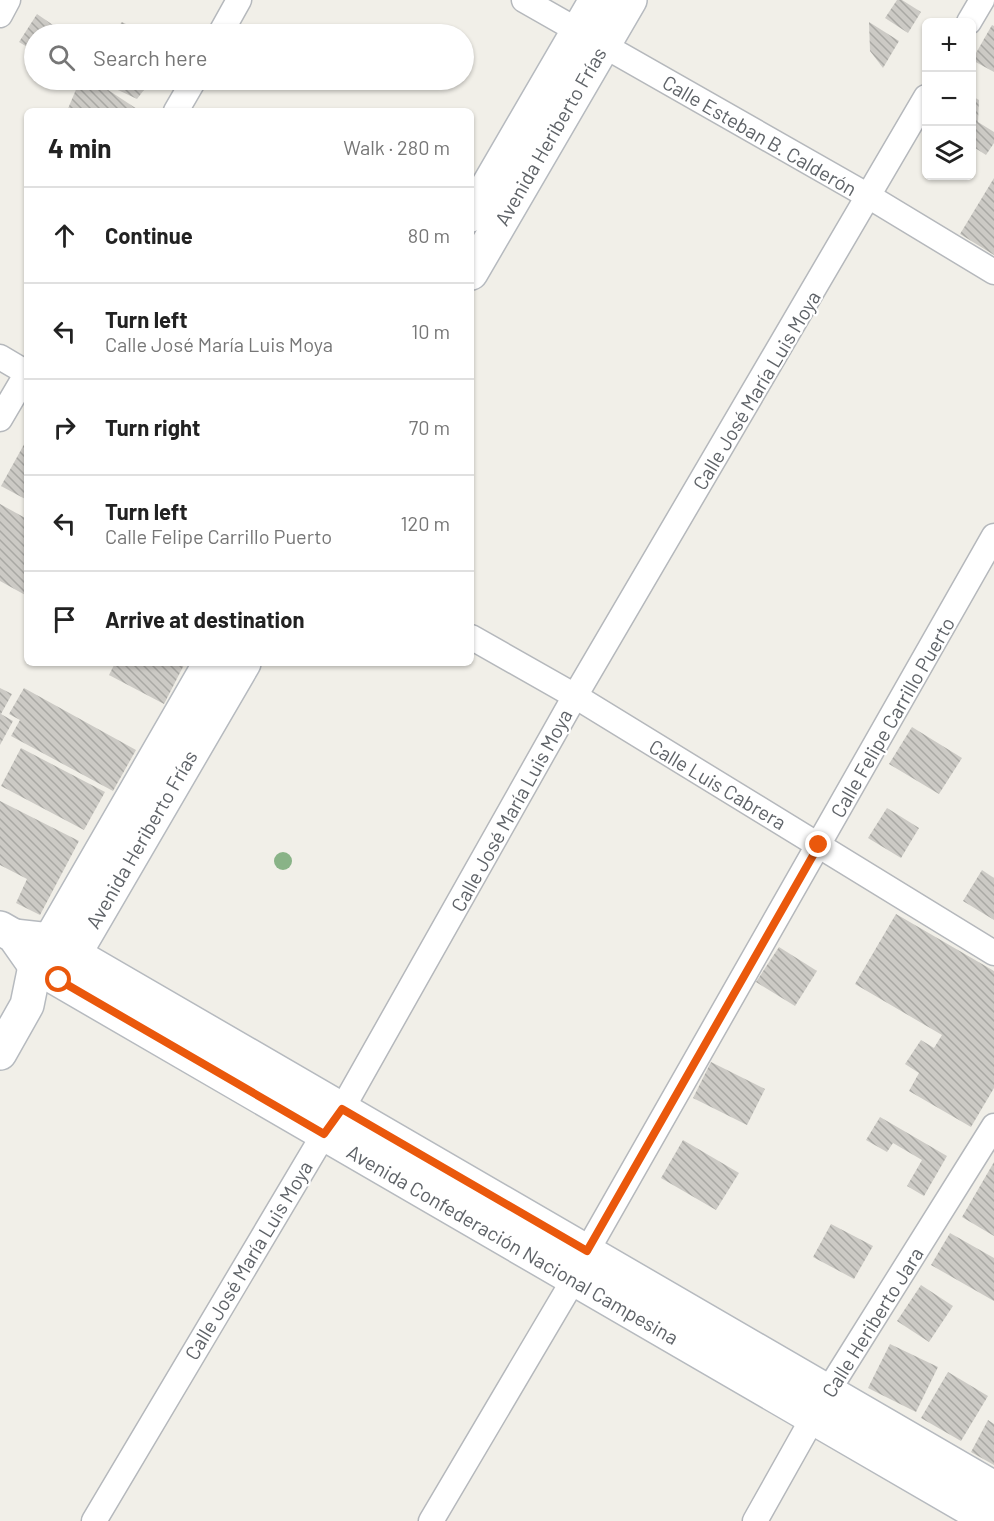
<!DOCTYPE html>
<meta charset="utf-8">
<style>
body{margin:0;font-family:Barlow,sans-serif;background:#f6f6f6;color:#222}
.controls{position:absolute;right:18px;top:18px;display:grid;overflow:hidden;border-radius:9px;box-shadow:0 2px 4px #0004}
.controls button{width:54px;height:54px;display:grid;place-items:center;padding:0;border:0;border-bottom:2px solid #e0e0e0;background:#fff;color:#222;font:30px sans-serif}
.stop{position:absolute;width:18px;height:18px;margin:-14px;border:4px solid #ea580c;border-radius:50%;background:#fff}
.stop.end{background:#ea580c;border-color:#fff;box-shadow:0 2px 6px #0008}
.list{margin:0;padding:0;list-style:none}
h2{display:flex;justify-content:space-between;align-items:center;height:78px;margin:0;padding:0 24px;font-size:26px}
h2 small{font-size:20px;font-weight:400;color:#767676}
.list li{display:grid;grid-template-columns:39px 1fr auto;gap:18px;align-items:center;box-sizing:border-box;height:96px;padding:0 24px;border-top:2px solid #e0e0e0}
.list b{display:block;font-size:22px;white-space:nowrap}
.list p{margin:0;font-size:20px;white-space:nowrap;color:#767676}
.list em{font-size:20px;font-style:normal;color:#767676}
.icon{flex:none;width:33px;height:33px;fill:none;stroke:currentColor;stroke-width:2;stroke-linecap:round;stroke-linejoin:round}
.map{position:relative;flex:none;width:994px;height:1521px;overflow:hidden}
.search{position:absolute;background:#fff;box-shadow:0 2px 4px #0004;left:24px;top:24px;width:450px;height:66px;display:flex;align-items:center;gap:15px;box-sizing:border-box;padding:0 21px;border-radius:33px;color:#767676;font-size:22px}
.panel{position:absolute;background:#fff;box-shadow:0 2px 4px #0004;left:24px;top:108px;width:450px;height:558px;border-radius:9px}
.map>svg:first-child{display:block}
</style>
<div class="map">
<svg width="994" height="1521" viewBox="0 0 994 1521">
<defs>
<pattern id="building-back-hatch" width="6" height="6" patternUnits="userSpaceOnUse" patternTransform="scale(1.5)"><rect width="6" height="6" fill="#cccac5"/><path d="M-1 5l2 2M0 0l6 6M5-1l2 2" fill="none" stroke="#a9a8a4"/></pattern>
</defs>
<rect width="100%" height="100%" fill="#f1efe8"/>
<g fill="url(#building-back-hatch)">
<path d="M897,0H902L921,12L908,33L885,18Z"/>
<path d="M37,14L66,34H34V51L19,42Z"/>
<path d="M122,22L146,34H112Z"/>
<path d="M869,22L899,41L883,68L870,51Z"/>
<path d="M992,25L994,26V72L972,60Z"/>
<path d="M80,80H93L137,109L67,111Z"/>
<path d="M97,80H135L147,86L137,99Z"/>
<path d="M972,96L979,100L978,122L994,132V143L986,155L972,146Z"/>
<path d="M994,178V255L960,234Z"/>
<path d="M27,439V500L1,486Z"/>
<path d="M0,504L27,519V596L0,581Z"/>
<path d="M115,663H185L164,704L109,675Z"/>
<path d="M0,688L12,694L1,714L13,721L0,745Z"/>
<path d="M24,688L136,750L113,791L11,736L20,720L9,714Z"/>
<path d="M912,727L962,758L939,794L889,764Z"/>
<path d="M21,748L105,792L84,830L1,786Z"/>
<path d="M0,801L79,841L40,915L16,903L27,879L0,865Z"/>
<path d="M887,808L919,828L901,858L868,838Z"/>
<path d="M982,870L994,878V920L963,901Z"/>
<path d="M896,914L994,971V1088L971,1127L909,1091L919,1073L905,1064L921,1040L934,1048L942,1035L855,984Z"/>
<path d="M779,947L817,971L795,1006L756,982Z"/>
<path d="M711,1062L765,1089L747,1125L693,1098Z"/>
<path d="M880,1117L947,1156L924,1196L907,1186L922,1160L893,1143L887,1152L866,1140Z"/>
<path d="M683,1140L739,1173L716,1210L661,1178Z"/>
<path d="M994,1162V1236L962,1217Z"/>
<path d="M831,1224L873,1246L854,1279L813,1257Z"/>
<path d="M950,1233L994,1258V1301L931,1265Z"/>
<path d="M921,1285L953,1306L929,1342L897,1321Z"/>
<path d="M890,1344L938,1367L916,1412L868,1388Z"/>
<path d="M948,1372L988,1396L961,1441L921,1418Z"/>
<path d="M988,1420L994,1424V1465L971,1452Z"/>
</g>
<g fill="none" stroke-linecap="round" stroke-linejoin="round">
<defs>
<g id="street">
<path d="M524,0L870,197L994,272"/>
<path d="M0,15L8,0"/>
<path d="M969,22L982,0"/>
<path d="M220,34L239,0"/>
<path d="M176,111L194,80"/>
<path d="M0,357L27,373L0,419"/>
<path d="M471,637L575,696L994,953"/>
<path d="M94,1521L324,1134L342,1109L575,696L926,97"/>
<path d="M431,1521L574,1279L587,1251L994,536"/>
<path d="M755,1521L828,1391L994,1126"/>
</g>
<g id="secondary">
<path d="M471,215L596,0"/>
<path d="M471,273L630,0"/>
<path d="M0,928L14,936L35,966L991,1521"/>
<path d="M14,936L50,940L994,1488"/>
<path d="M64,972L244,663"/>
<path d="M0,1053L27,1005L35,966L210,663"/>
</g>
</defs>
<use href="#street" stroke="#b5b8bc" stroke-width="27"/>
<use href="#secondary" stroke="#b6babf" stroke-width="36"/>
<use href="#street" stroke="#fff" stroke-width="24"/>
<use href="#secondary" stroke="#fff" stroke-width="33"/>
</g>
<circle fill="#89b387" cx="283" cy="861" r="9"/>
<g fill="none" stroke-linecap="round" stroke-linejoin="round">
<path stroke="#ea580c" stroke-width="8" d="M59,980L324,1134L342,1109L587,1251L819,845"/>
</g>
<g text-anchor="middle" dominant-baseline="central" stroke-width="4.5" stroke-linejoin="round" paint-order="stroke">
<g font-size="20" fill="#5f6368" stroke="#fff">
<text transform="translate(760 135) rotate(30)">Calle Esteban B. Calderón</text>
<text transform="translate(550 136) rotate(-60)">Avenida Heriberto Frías</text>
<text transform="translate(756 390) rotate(-59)">Calle José María Luis Moya</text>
<text transform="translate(892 717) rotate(-60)">Calle Felipe Carrillo Puerto</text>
<text transform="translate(718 784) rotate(31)">Calle Luis Cabrera</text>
<text transform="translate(511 810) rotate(-61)">Calle José María Luis Moya</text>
<text transform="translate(141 839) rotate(-60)">Avenida Heriberto Frías</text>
<text transform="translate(513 1244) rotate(30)">Avenida Confederación Nacional Campesina</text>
<text transform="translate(248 1260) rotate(-59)">Calle José María Luis Moya</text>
<text transform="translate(872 1322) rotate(-58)">Calle Heriberto Jara</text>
</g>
</g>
</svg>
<div class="controls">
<button>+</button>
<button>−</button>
<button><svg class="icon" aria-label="layers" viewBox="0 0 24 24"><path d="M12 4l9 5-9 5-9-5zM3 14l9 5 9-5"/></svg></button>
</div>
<div class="stop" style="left:59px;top:980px"></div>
<div class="stop end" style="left:819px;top:845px"></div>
<div class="search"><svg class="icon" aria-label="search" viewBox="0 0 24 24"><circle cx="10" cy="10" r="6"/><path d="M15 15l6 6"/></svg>Search here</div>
<section class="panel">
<h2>4 min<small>Walk · 280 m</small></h2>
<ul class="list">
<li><svg class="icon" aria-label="ahead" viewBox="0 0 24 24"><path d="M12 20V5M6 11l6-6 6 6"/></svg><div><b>Continue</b></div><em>80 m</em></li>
<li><svg class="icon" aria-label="left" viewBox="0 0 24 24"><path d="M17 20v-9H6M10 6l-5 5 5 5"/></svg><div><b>Turn left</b><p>Calle José María Luis Moya</p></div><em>10 m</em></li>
<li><svg class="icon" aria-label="right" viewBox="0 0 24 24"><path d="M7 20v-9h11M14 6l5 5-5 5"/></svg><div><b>Turn right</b></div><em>70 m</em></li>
<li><svg class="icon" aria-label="left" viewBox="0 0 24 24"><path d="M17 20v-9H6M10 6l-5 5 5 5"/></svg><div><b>Turn left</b><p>Calle Felipe Carrillo Puerto</p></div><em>120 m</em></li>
<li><svg class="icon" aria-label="arrive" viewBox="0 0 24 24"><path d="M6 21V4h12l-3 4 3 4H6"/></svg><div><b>Arrive at destination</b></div></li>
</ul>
</section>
</div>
